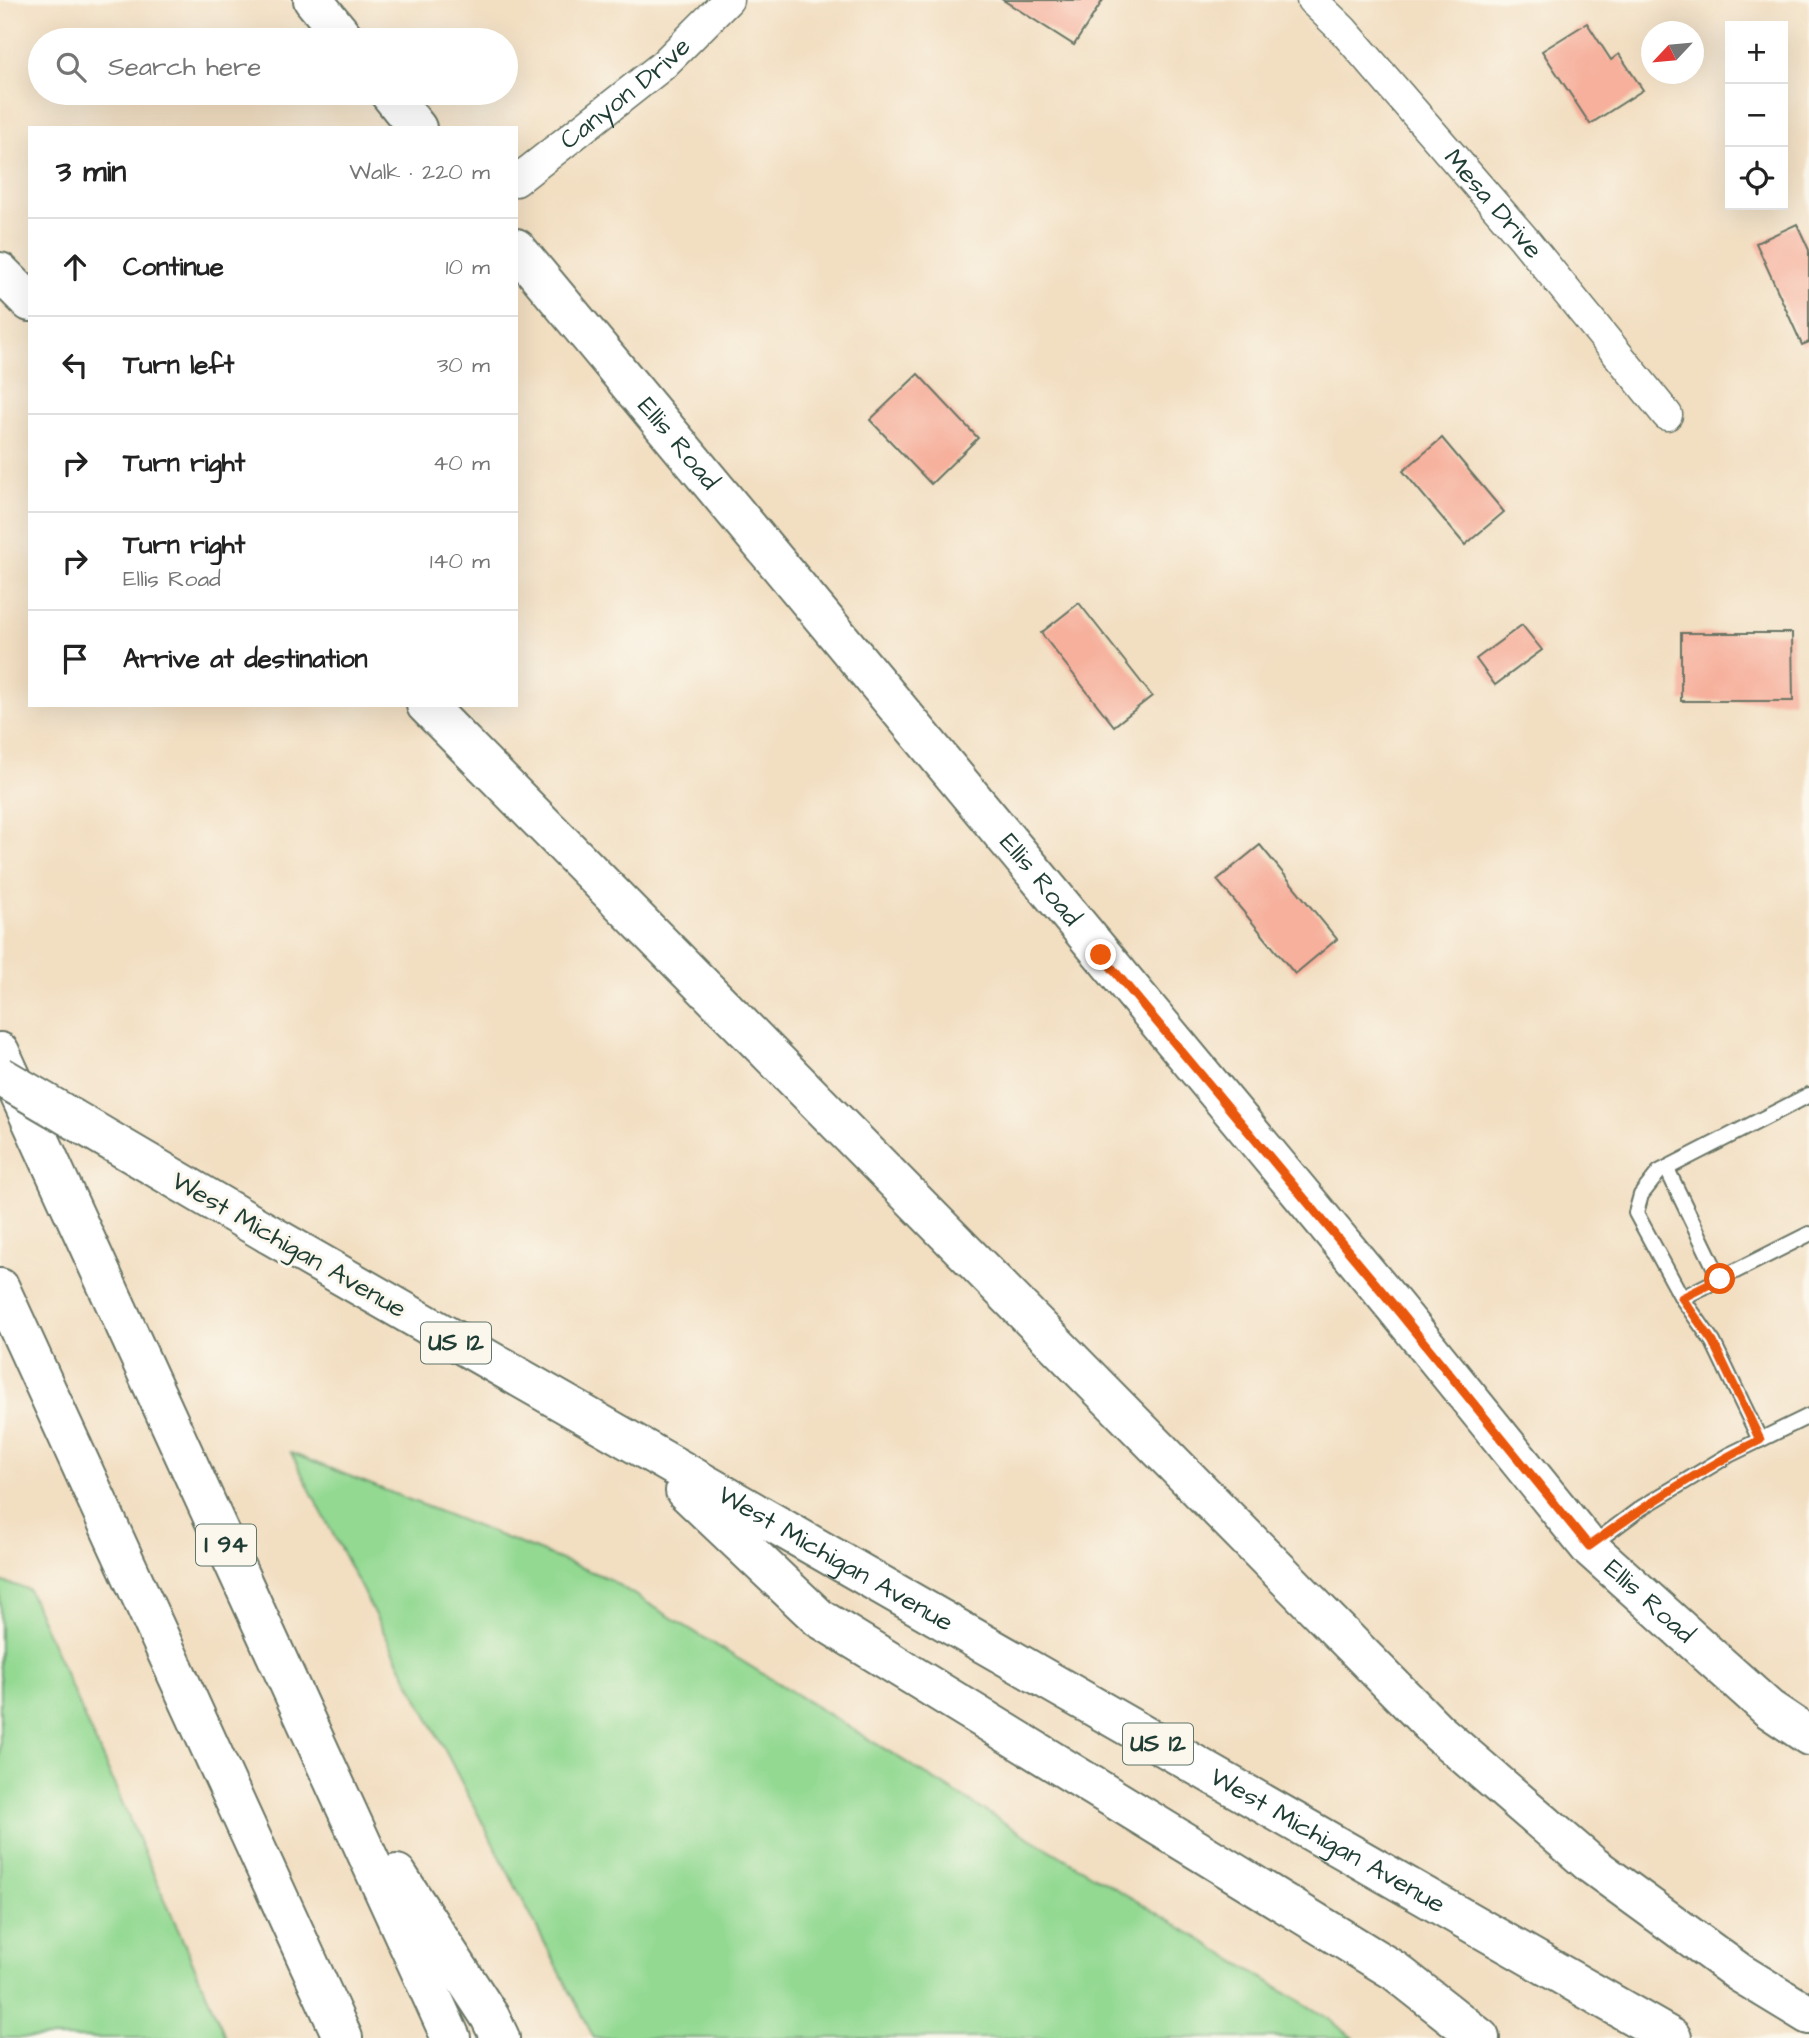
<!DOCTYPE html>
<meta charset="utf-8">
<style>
body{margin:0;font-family:"Architects Daughter",sans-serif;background:#f2f2f2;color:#222}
.controls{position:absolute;right:21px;top:21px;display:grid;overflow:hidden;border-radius:0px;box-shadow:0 7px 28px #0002}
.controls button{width:63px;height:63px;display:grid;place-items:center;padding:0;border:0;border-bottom:2px solid #e0e0e0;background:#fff;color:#222;font:35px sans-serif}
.compass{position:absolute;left:1641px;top:21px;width:63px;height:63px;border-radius:50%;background:#fff;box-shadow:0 7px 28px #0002;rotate:244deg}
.stop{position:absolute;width:21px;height:21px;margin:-16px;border:5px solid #ea580c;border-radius:50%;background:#fff}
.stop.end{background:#ea580c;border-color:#fff;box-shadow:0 2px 7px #0008}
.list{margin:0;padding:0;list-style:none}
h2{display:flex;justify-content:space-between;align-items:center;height:91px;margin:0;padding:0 28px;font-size:30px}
h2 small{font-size:23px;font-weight:400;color:#767676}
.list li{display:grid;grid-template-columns:46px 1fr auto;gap:21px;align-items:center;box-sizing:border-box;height:98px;padding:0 28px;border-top:2px solid #e0e0e0}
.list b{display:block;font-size:26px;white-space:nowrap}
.list p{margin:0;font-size:23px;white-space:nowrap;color:#767676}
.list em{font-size:23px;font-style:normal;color:#767676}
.icon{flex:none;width:38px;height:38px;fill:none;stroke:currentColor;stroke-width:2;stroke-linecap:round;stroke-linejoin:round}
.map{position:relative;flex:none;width:1809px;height:2038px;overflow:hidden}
.search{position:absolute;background:#fff;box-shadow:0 7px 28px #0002;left:28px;top:28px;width:490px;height:77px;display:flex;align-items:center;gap:18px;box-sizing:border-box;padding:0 24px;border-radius:38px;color:#767676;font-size:26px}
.panel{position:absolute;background:#fff;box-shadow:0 7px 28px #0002;left:28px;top:126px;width:490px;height:581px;border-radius:0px}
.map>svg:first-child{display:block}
</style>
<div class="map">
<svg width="1809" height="2038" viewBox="0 0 1809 2038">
<rect width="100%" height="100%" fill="#fbf7ec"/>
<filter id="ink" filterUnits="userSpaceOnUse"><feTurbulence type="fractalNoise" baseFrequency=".0143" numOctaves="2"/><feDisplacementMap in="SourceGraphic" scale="14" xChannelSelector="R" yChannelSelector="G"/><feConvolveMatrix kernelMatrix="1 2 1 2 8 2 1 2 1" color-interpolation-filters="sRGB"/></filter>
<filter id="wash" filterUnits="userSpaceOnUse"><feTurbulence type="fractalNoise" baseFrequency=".00686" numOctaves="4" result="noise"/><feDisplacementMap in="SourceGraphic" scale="28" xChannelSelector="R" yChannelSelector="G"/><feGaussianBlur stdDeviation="1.57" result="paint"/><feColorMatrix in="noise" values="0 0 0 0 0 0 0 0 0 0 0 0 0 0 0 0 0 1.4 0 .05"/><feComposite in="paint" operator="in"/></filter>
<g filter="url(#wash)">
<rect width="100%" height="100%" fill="#f2dec1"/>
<g fill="#93d992" stroke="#598b63" stroke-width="2">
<path d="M291,1453L607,1578L1013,1828L1164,1917L1329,2019L1353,2038H594Z"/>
<path d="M0,1581L28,1589L226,2038H0Z"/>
</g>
<g id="blocks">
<g fill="#f6b09c">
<path d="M1003,0H1103L1074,45Z"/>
<path d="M1587,23L1611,60L1619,54L1643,90L1590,124L1542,51Z"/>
<path d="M1797,224L1809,250V342L1802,345L1756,243Z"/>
<path d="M918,374L978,438L931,484L870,420Z"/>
<path d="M1442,438L1504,512L1465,545L1403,471Z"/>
<path d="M1079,603L1152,696L1114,726L1041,633Z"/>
<path d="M1522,625L1542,650L1495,685L1476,659Z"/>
<path d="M1681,633H1792L1793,701H1681Z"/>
<path d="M1260,845L1337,939L1295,974L1217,880Z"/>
</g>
</g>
</g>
<g filter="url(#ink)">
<use href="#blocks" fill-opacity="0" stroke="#697565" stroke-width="2"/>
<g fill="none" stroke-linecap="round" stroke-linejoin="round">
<defs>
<g id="lane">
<path d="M1667,1169L1720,1279"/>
<path d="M1682,1298L1809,1234"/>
<path d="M1760,1440L1713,1342L1682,1298L1636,1213L1641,1195L1659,1172L1809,1095"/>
<path d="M1590,1546L1641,1508L1729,1455L1809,1416"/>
</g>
<g id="street">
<path id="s1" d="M1312,0L1343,30L1524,239L1667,415"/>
<path id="s2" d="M516,181L662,66L728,0"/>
</g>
<g id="secondary">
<path d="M313,0L346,40"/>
<path d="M389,93L417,128"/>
<path id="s3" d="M516,248L1395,1307L1589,1547L1769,1709L1809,1736"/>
</g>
<g id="highway">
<path d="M0,272L30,302"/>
<path d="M426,705L1438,1732L1592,1865L1740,1973L1809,2015"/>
<path d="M0,1052L451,2038"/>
<path id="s4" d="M269,1234L1672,2038"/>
<path d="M0,1288L343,2038"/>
<path d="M685,1491L819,1618L1395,1971L1480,2038"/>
<path d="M397,1874L490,2017L500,2038"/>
</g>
</defs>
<use href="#lane" stroke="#697565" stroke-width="18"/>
<use href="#street" stroke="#697565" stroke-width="33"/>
<use href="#secondary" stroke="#697565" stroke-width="42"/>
<use href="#highway" stroke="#697565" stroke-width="42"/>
<use href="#lane" stroke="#fff" stroke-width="14"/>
<use href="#street" stroke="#fff" stroke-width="30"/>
<use href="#secondary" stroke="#fff" stroke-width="38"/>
<use href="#highway" stroke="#fff" stroke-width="38"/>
<defs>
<path id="highway-bridge" d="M0,1076L269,1234"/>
</defs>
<use href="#highway-bridge" stroke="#697565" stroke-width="42" stroke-linecap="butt"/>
<use href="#highway-bridge" stroke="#fff" stroke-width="38"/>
</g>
</g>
<g fill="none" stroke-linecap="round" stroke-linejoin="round" filter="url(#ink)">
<path stroke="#ea580c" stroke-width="9" d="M1101,955L1395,1307L1589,1546C1643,1507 1699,1470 1760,1440L1713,1342L1682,1298L1720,1279"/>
</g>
<g text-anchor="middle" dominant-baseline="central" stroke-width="6" stroke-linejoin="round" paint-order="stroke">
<g fill="#fbf7ec" stroke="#61756b" stroke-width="2">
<rect x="421" y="1322.5" width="70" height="41" rx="5"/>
<rect x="196" y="1524.5" width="60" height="41" rx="5"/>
<rect x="1123" y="1723.5" width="70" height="41" rx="5"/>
</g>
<g font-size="24" font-weight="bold" fill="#1f3d34">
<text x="456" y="1343">US 12</text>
<text x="226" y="1545">I 94</text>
<text x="1158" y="1744">US 12</text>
</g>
<g font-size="26" fill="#1f3d34" stroke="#fbf7ec">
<text stroke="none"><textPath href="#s2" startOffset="140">Canyon Drive</textPath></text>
<text stroke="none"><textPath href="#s1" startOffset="273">Mesa Drive</textPath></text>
<text stroke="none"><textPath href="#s3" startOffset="254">Ellis Road</textPath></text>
<text stroke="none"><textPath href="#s3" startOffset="821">Ellis Road</textPath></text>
<text transform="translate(289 1245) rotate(30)">West Michigan Avenue</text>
<text stroke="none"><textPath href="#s4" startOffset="653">West Michigan Avenue</textPath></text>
<text stroke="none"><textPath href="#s3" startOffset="1766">Ellis Road</textPath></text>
<text stroke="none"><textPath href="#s4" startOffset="1220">West Michigan Avenue</textPath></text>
</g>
</g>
</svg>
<div class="controls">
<button>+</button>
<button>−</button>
<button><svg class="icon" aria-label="locate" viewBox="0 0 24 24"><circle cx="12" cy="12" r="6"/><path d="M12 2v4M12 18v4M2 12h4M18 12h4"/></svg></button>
</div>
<svg class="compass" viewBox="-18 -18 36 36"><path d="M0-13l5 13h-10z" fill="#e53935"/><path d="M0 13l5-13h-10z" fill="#767676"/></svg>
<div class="stop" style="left:1720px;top:1279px"></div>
<div class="stop end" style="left:1101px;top:955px"></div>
<div class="search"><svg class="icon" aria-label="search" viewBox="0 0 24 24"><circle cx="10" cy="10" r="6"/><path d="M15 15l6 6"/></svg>Search here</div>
<section class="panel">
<h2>3 min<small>Walk · 220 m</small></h2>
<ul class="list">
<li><svg class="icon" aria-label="ahead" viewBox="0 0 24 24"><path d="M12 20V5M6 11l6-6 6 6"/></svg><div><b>Continue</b></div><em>10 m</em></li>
<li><svg class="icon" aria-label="left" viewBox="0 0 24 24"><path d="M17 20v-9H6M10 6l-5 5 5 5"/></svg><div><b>Turn left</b></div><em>30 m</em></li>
<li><svg class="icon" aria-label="right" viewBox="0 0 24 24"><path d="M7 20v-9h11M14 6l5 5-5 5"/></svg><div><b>Turn right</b></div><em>40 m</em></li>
<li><svg class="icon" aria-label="right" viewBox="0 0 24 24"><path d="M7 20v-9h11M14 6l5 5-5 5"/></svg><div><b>Turn right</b><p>Ellis Road</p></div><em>140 m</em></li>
<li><svg class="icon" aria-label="arrive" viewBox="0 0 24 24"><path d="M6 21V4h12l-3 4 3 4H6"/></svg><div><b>Arrive at destination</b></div></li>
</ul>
</section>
</div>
